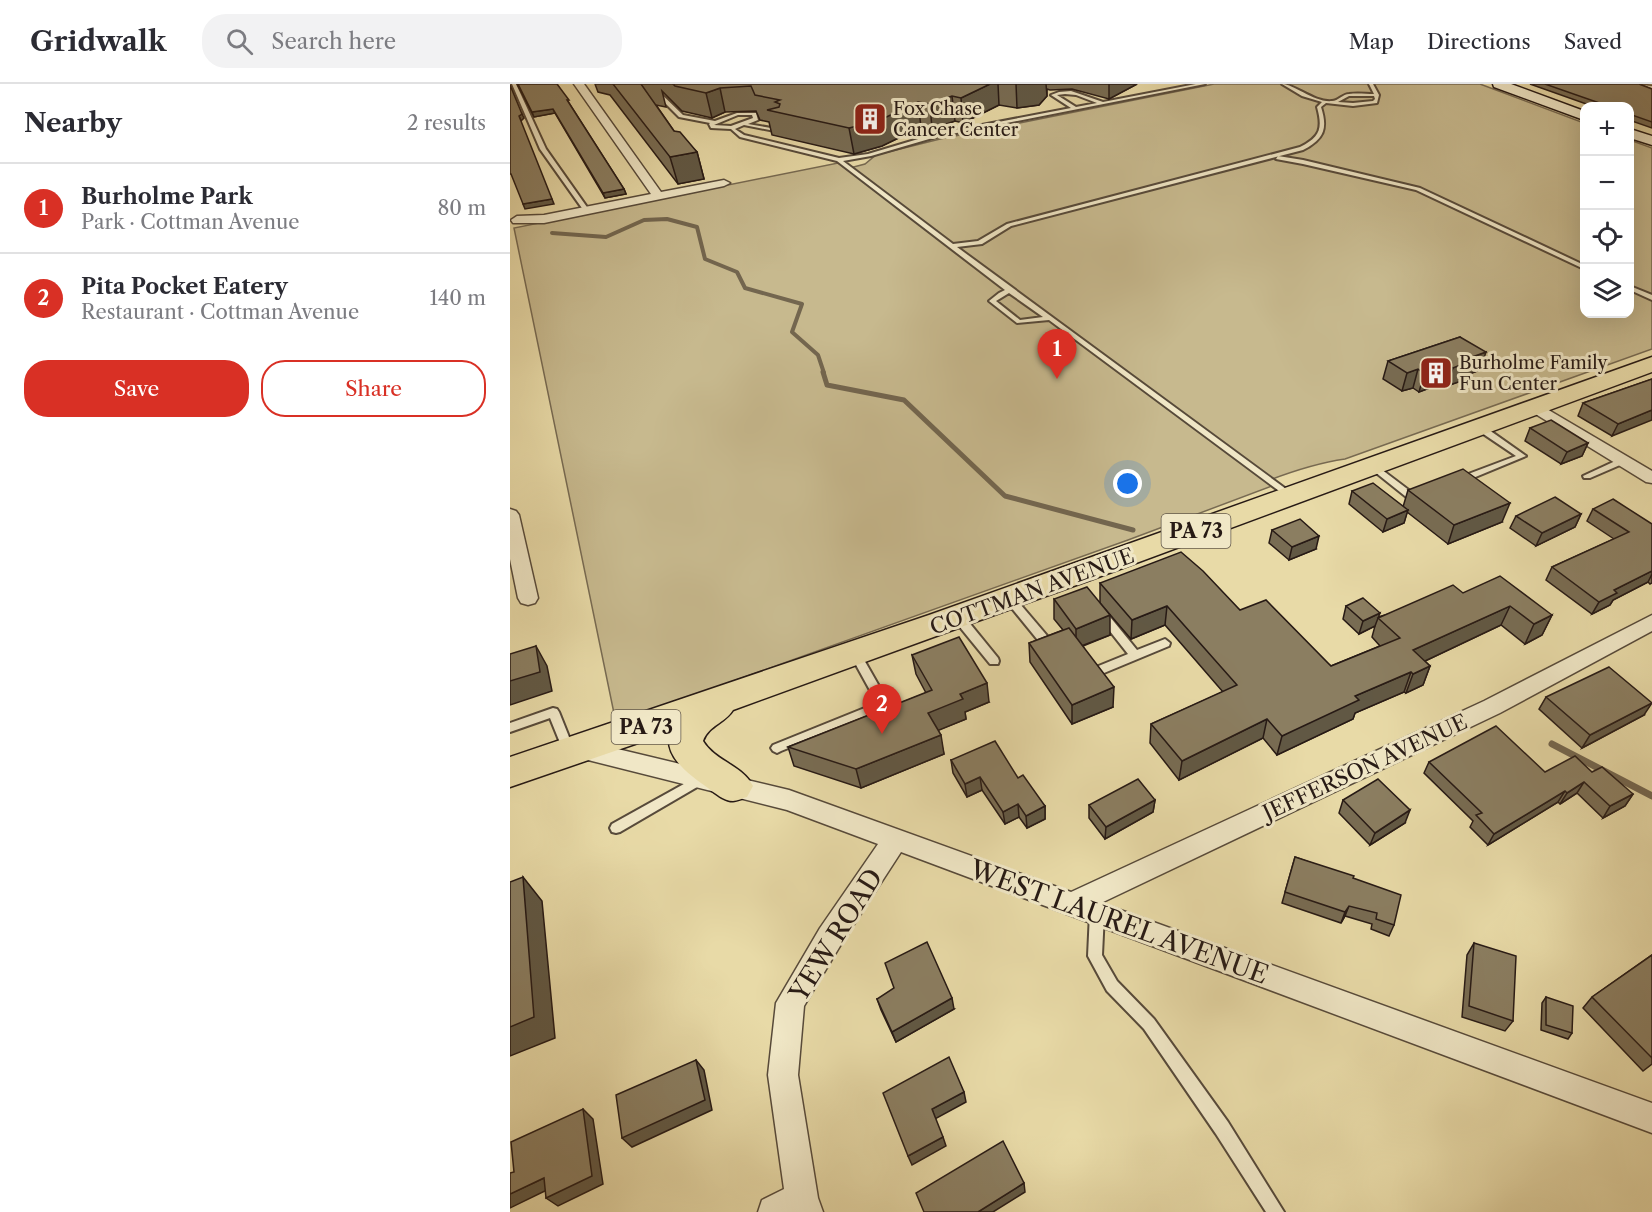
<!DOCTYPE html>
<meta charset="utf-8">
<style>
body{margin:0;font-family:"Libre Caslon Text",serif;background:#f2f2f3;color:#2b2b33}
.controls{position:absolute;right:18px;top:18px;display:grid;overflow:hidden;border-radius:12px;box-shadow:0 6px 24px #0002}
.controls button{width:54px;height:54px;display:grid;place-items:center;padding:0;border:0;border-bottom:2px solid #e1e1e2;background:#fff;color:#2b2b33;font:30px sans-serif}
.you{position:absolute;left:618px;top:400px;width:21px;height:21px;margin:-15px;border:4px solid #fff;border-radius:50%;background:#1a73e8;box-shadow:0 0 0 9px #1a73e833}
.badge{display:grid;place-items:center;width:39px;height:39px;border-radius:50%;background:#d93025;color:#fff;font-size:20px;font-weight:700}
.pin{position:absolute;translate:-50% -50px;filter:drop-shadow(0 2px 3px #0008)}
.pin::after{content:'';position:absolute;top:32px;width:21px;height:18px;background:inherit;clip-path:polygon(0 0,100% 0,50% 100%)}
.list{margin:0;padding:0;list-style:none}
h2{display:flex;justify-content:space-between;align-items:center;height:78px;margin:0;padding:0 24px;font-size:26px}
h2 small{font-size:20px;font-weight:400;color:#7c7c81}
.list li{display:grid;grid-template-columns:39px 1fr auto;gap:18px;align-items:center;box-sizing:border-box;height:90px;padding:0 24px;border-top:2px solid #e1e1e2}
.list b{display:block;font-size:22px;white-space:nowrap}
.list p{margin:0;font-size:20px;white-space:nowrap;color:#7c7c81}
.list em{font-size:20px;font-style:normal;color:#7c7c81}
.actions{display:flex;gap:12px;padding:18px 24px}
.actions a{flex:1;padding:14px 0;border:2px solid #d93025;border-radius:24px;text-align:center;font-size:21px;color:#d93025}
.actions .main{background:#d93025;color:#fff}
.icon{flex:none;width:33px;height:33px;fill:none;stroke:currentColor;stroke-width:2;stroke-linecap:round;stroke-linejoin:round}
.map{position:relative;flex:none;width:1142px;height:1128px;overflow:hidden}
header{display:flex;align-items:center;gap:36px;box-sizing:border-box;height:84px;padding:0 30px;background:#fff;border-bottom:2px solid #e1e1e2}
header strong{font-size:28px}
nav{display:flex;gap:33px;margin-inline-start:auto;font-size:21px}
.search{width:420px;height:54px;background:#f2f2f3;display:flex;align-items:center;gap:15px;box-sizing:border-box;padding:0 21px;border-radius:24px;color:#7c7c81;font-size:22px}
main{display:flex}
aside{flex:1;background:#fff}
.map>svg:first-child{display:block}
</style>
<header>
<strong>Gridwalk</strong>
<div class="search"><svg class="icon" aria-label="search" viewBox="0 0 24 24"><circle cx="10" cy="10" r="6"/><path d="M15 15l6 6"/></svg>Search here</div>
<nav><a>Map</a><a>Directions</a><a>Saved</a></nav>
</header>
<main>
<aside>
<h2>Nearby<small>2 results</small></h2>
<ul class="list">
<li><span class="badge">1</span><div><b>Burholme Park</b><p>Park · Cottman Avenue</p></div><em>80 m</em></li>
<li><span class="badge">2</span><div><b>Pita Pocket Eatery</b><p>Restaurant · Cottman Avenue</p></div><em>140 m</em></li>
</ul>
<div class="actions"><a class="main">Save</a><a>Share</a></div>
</aside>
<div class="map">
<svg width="1142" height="1128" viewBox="0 0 1142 1128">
<rect width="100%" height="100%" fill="#e8daa7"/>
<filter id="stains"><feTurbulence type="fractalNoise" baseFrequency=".00333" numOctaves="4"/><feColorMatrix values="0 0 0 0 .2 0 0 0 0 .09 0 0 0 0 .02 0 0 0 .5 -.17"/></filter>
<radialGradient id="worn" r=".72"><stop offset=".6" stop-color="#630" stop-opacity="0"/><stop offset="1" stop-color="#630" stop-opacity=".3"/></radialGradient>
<path fill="#c7b98e" stroke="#776a52" stroke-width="1.5" d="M704,0H970L1074,39V230H1120V56L1142,64V265L835,375C807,379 783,387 757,397L762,402L618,456L106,639L4,144L328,79L336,85L355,80L366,71L430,55Z"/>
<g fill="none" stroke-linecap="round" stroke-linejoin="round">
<path stroke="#73664f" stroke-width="4" d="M42,149L96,153L134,136L157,135L187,143L195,175L227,188L235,204L292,220L282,248L308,271L314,289"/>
<path stroke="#73664f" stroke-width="5" d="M313,288L317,301L394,316L495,412L623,446"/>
<path stroke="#73664f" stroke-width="7" d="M1042,660L1142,712"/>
<defs>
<g id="lane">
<path d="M2,0H6L36,65L79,126L78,127H74L30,65Z"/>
<path d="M136,0H141L173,31L205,37L227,29H246L248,36L238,40L273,46L270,48L234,41L225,45L234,51L329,74L358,70L425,50L561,24L541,11L549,8L561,7L593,18L686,0H695L426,53L361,72L333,77L443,160L468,157L497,140L790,63C810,53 813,45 807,23L812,18L792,12L772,0C784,0 805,19 822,17C828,17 833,10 839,10C847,9 856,10 864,10L859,0H863L869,11L867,19L843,22L816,19L811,23C818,45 814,55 793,66L501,142L472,160L447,163L787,413L783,416L780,415L539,236L507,239L479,217L489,209L495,206L327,77L230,53L221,45L201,44L199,40L200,39L169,33ZM555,10L566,11L587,19L566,23L547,11ZM839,12H864L865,15L863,17L843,19L828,18ZM228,31H242L243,34L221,42L204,41ZM499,209L533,233L510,236L486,217Z"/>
<path d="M768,72L793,76L910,104L1074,181V185L906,106L793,80L766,75Z"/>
<path d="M1120,202L1142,211V216L1120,206Z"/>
<path d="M966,341H972L1016,372L951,399H945V395L1006,372L966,345Z"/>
<path d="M1114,373L1117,374V378L1080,394H1074L1073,392Z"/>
<path d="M863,379L904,410H911V414L903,417L900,416L860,384V380Z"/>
<path d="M500,512L504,513L539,554L540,557L539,560H531L496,517L495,515Z"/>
<path d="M592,526L596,528L627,566L655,555L660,559L659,562L594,589H586L585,586L586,583L618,570L588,532L587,530Z"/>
<path d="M449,530L453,531L488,574L489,577L488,580H480L445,537L444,534Z"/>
<path d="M345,566L349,567L378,618L380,621L378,624L271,667L267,669L263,667L261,664L263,661L367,619L340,570Z"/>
<path d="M43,624L47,625L49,628L65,668L63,671L59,673L55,671L40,634L0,648V639Z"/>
<path d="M190,691L194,693L196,696L194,699L110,748L106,749L102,748L100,744L102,740Z"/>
<path d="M587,823L592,825L594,829L592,871L607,897L644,935L718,1038L774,1128H756L706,1050L634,945L597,907L578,872L580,829L582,825Z"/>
</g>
<g id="street">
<path d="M64,0H74L151,108L214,96L220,99L214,102L34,139H3L1,136L7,132L34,131L141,110Z"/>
<path d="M1123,0L1142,2V8L1125,2Z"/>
<path d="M1025,318L1142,387V399L1136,398L1019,326L1017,323Z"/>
<path d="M0,425L6,427L9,431L28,514L25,519L18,521L11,519L8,514L0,475Z"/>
<path d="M1142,531V547L990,629L591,819L1142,1019V1049L391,768L330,862L294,922L288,991L308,1114L313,1128H248L252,1116L274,1105L258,991L266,919L310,844L368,760L277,726L70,674L62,671L58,665L62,659L70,656L279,706L561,808L974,617Z"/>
</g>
<g id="secondary">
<path d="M983,0H1001L1074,27V36L984,3Z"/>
<path d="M1120,45L1142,52V61L1120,54Z"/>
</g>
<path id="primary" d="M1142,273V288L583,495L223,626C215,639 198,642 193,657C205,677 232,681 243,702L237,713C233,714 227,717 223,717C214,717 205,709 198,704C180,691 153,673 160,648L0,703V673L419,531Z"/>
</defs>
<use href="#lane" stroke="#574a3a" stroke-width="4"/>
<use href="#street" stroke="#574a3a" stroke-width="3"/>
<use href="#secondary" stroke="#271a15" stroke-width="3"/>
<use href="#primary" stroke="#271a15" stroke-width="3"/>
<use href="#lane" fill="#f0e7c6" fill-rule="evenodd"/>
<use href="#street" fill="#f0e7c6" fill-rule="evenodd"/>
<use href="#secondary" fill="#f0e7c6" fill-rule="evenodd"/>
<use href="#primary" fill="#e8daa7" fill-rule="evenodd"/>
</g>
<g fill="#786c53" stroke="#271a15" stroke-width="1.5">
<path d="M7,0H47L114,105L116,110L95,114L45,29L24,33Z"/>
<path d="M85,0H627L599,15L562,5L540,6L537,5V12L529,21L507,24L489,21L453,39L445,37L422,45L411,43L372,62L344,70L262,51L259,38L250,36L246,27L215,28L202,34L172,27L152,7L156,23L146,21L164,47L187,68L194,95L168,100L100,11L88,8Z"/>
<path d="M1020,0H1129L1142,5V44L1119,36V22H1082Z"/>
<path d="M950,253L970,286L959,290L957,295L937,302L933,299L909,308L903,304L892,307L873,295L878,277Z"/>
<path d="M1142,295L1102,352L1068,332L1073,319Z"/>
<path d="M1020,344L1078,359L1072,372L1051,380L1015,357Z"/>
<path d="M898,406L992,438L938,460L897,428L894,439L873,448L839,420L842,407L893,423Z"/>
<path d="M1083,425L1142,440V499L1140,500L1138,498L1103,516L1100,521L1082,530L1036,496L1042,483L1104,455L1077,437Z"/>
<path d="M1071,430L1065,443L1026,462L1000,444L1006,432Z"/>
<path d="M762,446L806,465L779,476L759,459Z"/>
<path d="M590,499L730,526L821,582L870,562L862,553L865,542L849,550L833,535L836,522L868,533L953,509L1042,531L1032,551L1015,560L991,541L915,577L920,582L913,601L896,609L894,608L845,629L843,635L767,671L753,654L669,696L640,659L641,640L713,608L655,541L621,555L590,519Z"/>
<path d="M544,515L600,551L573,562L603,623L562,640L520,578L519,559L553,546L544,535Z"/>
<path d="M402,571L479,618L455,628L456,635L428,646L434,670L351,704L284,682L278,663L416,609L406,590Z"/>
<path d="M1036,613L1134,631L1072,664L1029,625Z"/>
<path d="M441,676L508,694L535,722V735L517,744L509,733L495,740L472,706L457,713L443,689Z"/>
<path d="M919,678L1035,688H1082L1123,710L1115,722L1093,734L1067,709L1050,720L1048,718L978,761L960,743L963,737L914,689Z"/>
<path d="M645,716L643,728L595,755L579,734V721Z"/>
<path d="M833,716L895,739L860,761L829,729Z"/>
<path d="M785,773L843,794L884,841L879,852L861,845L862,840L835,832L831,839L772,819Z"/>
<path d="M964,859L1003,937L995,947L952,933L957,871Z"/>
<path d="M1142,871V980L1133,987L1073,924L1082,913Z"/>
<path d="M1036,913L1062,949L1058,955L1031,946L1032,919Z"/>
<path d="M367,915L444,925L386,958L371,926Z"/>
</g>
<g fill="#615844" stroke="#271a15" stroke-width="1.5">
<path d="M480,0H488L489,21L453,39L451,14Z"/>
<path d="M506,0H536L537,12L529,21L507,24Z"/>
<path d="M599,0H627L599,15Z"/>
<path d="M210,4L215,28L202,34L196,9Z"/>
<path d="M442,12L445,37L422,45L420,20Z"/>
<path d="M408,18L411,43L372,62L344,70L339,44Z"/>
<path d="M43,25L45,29L24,33L22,28Z"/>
<path d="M12,30L14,34L11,37L9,32Z"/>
<path d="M187,68L194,95L168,100L160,73Z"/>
<path d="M114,105L116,110L95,114L93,109Z"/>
<path d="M42,115L44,120L15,125L13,120Z"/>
<path d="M976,268L970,286L959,290L957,295L937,302L943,284L959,274Z"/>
<path d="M939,281L933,299L909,308L914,290Z"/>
<path d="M908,285L903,304L892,307L897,289Z"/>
<path d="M1142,326V336L1102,352L1108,340Z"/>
<path d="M1078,359L1072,372L1051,380L1057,368Z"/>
<path d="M1000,419L992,438L938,460L944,441Z"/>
<path d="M898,426L894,439L873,448L877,435Z"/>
<path d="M1071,430L1065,443L1026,462L1032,449Z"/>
<path d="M809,452L806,465L779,476L782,463Z"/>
<path d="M1142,487V490L1138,498L1103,516L1100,521L1082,530L1089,518L1104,506Z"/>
<path d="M657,522L655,541L621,555L622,536Z"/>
<path d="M1000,522L991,541L896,586L903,566Z"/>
<path d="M870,529L865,542L849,550L853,537Z"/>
<path d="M600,531V551L566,564V545Z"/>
<path d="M1042,531L1032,551L1015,560L1024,540Z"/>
<path d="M26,562L37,582L42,607L0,621V597Z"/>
<path d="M920,582L913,601L896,609L903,590Z"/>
<path d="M901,588L894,608L845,629L843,635L767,671L772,652L845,612Z"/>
<path d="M477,599L479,618L455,628L456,635L422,649L418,629L450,610Z"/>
<path d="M604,603L603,623L562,640V621Z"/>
<path d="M1142,619L1134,631L1072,664L1080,651Z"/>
<path d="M757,635L753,654L669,696L672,677Z"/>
<path d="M431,651L434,670L351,704L346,685Z"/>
<path d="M470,693L472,706L457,713L455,700Z"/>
<path d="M1074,698L1067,709L1050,720L1057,709Z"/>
<path d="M1055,707L1048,718L978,761L984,750Z"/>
<path d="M1123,710L1115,722L1093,734L1100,722Z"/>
<path d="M645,716L643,728L595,755L596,743Z"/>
<path d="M508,720L509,733L495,740L493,728Z"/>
<path d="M535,722V735L517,744L516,732Z"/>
<path d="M900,726L895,739L860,761L865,749Z"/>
<path d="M13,793L32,817L45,954L0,972V943Z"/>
<path d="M839,822L835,832L831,839L835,828Z"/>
<path d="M442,914L444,925L386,958L382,948Z"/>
<path d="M186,976L194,986L202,1026L122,1063L112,1054Z"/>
<path d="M454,1008L456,1018L425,1035L422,1025Z"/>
<path d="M73,1025L83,1035L93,1100L48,1122L36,1114Z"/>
<path d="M433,1053L436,1062L402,1081L398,1072Z"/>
<path d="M34,1094L45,1102L0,1124V1110Z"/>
<path d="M514,1099L515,1108L483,1128H468Z"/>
</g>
<g fill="#8b7e61" stroke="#271a15" stroke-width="1.5">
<path d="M8,0H47L59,16H57L114,105L93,109L43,25L22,28Z"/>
<path d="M103,0H131L164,47L170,48L187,68L160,73Z"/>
<path d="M163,0H480L451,14L442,12L420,20L408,18L368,37L339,44L257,26L269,23L270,20L265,18L270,16L245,11L241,2L210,4L196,9L165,2Z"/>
<path d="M1035,0H1129L1142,5V38L1119,30V22H1098Z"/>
<path d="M0,1L12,30L9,32L42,115L13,120L1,90H0Z"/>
<path d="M950,253L976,268L959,274L963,276L943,284L939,281L914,290L908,285L897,289L878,277Z"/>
<path d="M1142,295V326L1108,340L1073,319Z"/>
<path d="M1041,336L1078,359L1057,368L1020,344Z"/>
<path d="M953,385L1000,419L944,441L898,406Z"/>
<path d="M863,399L898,426L877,435L842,407Z"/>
<path d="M1045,413L1071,430L1032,449L1006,432Z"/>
<path d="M1103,415L1142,440V487L1104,506L1107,509L1089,518L1042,483L1119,448L1083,425Z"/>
<path d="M790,435L809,452L782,463L762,446Z"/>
<path d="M671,468L693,487L730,526L756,516L821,582L890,554L868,534L943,501L953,509L990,492L1042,531L1024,540L1000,522L903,566L920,582L903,590L901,588L845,612L849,616L772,652L757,635L672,677L641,640L727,601L657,522L622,536L590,499Z"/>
<path d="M577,503L600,531L566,545L544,515Z"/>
<path d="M853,514L870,529L853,537L836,522Z"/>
<path d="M559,544L604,603L562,621L519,559Z"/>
<path d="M449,553L477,599L450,610L453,615L418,629L431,651L346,685L278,663L422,606L402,571Z"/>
<path d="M26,562L30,588L0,597V570Z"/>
<path d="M1099,583L1142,619L1080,651L1036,613Z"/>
<path d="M986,642L1035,688L1065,672L1082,688L1092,683L1123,710L1100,722L1074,698L1057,709L1055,707L984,750L966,731L972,729L919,678Z"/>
<path d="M485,657L508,694L513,691L535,722L516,732L508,720L493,728L470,693L455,700L441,676Z"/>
<path d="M628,695L645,716L596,743L579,721Z"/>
<path d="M868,695L900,726L865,749L833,716Z"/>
<path d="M785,773L844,792L843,794L891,811L884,841L866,835L867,829L839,822L835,828L775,808Z"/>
<path d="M13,793L24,933L0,943V798Z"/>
<path d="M417,858L442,914L382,948L367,915L384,904L375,879Z"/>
<path d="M964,859L1006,872L1003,937L959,922Z"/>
<path d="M1142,871V974L1082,913Z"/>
<path d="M1036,913L1063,922L1062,949L1036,941Z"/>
<path d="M439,973L454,1008L422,1025L433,1053L398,1072L373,1009Z"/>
<path d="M186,976L195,1016L112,1054L106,1011Z"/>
<path d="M73,1025L82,1092L36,1114L34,1094L0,1110V1089L4,1088L1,1058Z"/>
<path d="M493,1057L514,1099L468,1128H414L406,1109Z"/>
</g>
<defs>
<symbol id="building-square" viewBox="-11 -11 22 22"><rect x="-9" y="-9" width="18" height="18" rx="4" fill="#8f2418" stroke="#f0e7c6"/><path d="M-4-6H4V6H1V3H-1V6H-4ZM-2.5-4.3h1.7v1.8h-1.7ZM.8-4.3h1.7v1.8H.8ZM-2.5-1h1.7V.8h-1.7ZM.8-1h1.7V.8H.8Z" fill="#fff"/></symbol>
</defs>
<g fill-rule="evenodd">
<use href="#building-square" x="341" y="16" width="38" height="38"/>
<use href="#building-square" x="907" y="270" width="38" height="38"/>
</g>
<g text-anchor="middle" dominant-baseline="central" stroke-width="6" stroke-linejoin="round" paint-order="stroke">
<g font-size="18" fill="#271a15" stroke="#f0e7c6" text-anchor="start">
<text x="383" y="25">Fox Chase<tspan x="383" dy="21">Cancer Center</tspan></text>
<text x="949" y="279">Burholme Family<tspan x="949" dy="21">Fun Center</tspan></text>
</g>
<g fill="#f0e7c6" stroke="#63584a" stroke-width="1.5">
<rect x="651.5" y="430" width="69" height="34" rx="4.5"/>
<rect x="101.5" y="626" width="69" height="34" rx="4.5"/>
</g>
<g font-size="20" font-weight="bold" fill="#271a15">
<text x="686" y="447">PA 73</text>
<text x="136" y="643">PA 73</text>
</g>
<g font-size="21" fill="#271a15" stroke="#f0e7c6">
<text transform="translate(522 507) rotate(-20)">COTTMAN AVENUE</text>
<text transform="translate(855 683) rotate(-25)">JEFFERSON AVENUE</text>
</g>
<g font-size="26" fill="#271a15" stroke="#f0e7c6">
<text transform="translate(609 838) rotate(20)">WEST LAUREL AVENUE</text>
<text transform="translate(326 851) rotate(-58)">YEW ROAD</text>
</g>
</g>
<rect width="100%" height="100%" filter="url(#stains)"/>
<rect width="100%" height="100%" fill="url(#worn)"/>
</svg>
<div class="controls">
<button>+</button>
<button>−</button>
<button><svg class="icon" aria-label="locate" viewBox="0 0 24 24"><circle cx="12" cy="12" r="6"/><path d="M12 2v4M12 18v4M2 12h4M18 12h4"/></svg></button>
<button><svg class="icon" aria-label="layers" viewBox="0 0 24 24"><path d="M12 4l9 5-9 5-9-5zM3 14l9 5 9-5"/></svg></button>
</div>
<div class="you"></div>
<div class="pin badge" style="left:547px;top:295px">1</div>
<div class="pin badge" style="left:372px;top:650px">2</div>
</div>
</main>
